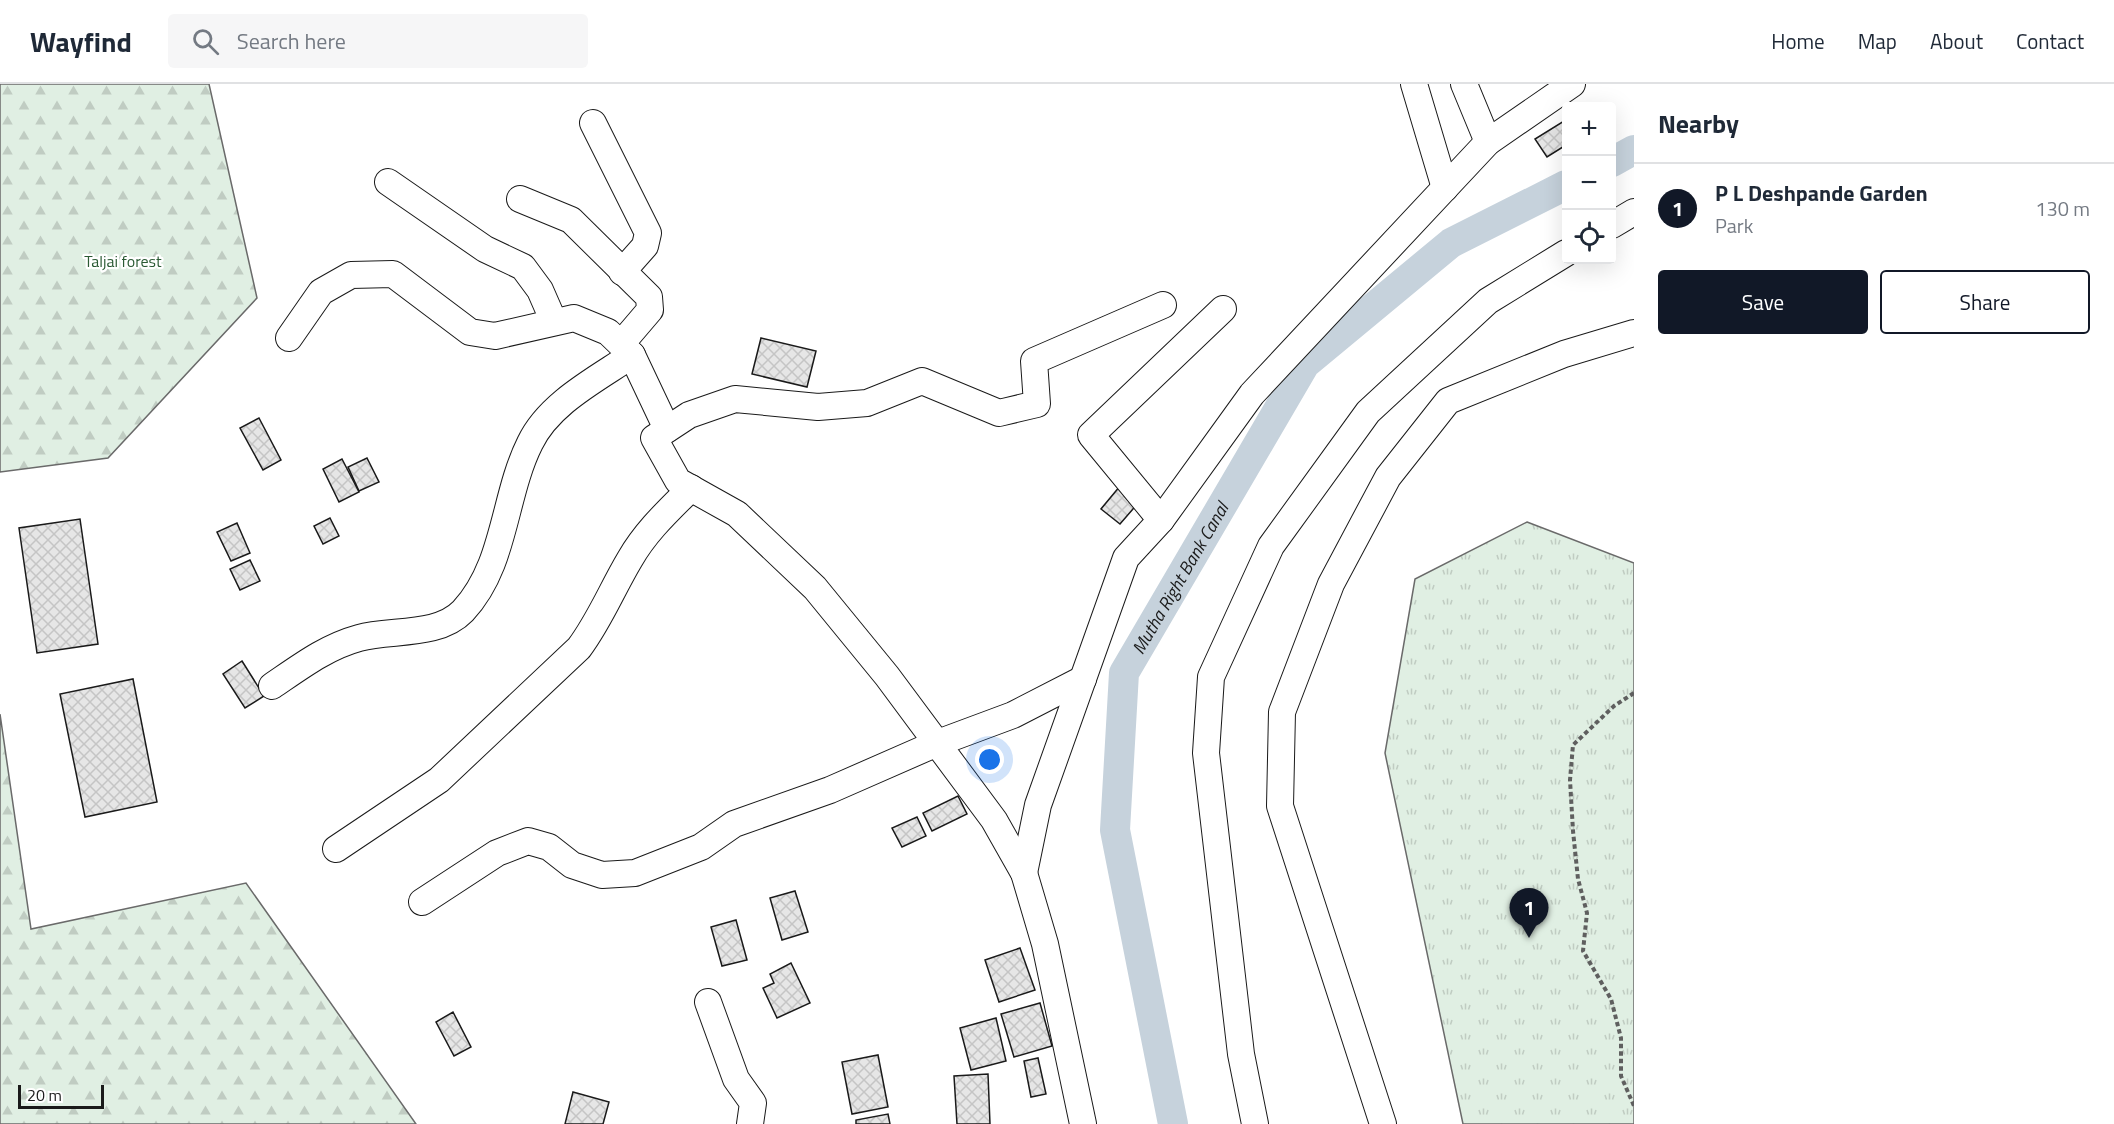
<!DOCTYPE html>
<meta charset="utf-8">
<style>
body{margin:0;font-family:"Titillium Web",sans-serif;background:#f6f6f7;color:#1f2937}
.controls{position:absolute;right:18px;top:18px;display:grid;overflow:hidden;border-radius:6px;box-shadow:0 6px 24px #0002}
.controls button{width:54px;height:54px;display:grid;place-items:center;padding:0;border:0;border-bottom:2px solid #e0e1e3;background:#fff;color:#1f2937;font:30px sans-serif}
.scale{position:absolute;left:18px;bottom:15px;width:86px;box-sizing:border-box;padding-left:6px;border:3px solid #1a1a1a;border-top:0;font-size:16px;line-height:21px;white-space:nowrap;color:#1a1a1a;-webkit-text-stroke:4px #fff;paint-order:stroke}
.you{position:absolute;left:990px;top:676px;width:21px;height:21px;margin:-15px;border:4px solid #fff;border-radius:50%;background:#1a73e8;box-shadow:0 0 0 9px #1a73e833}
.badge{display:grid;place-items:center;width:39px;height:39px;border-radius:50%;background:#111827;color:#fff;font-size:20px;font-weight:700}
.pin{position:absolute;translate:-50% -50px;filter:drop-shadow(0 2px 3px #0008)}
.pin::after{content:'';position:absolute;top:32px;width:21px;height:18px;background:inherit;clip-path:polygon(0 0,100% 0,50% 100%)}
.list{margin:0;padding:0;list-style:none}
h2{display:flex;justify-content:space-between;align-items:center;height:78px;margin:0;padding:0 24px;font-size:26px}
h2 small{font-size:20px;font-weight:400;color:#747a83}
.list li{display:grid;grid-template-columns:39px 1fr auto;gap:18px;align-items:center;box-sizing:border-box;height:90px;padding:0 24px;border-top:2px solid #e0e1e3}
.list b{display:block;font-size:22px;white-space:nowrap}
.list p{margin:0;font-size:20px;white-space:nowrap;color:#747a83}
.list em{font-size:20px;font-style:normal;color:#747a83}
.actions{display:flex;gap:12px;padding:18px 24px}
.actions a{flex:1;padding:14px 0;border:2px solid #111827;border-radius:6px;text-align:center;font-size:21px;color:#111827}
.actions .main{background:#111827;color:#fff}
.icon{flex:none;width:33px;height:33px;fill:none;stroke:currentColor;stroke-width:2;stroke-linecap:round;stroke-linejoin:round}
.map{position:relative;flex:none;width:1634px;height:1040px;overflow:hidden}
header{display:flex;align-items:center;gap:36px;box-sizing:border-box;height:84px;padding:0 30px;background:#fff;border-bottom:2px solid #e0e1e3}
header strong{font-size:28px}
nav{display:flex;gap:33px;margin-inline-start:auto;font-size:21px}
.search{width:420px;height:54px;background:#f6f6f7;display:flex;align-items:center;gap:15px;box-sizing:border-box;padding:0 21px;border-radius:6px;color:#747a83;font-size:22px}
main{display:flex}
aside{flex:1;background:#fff}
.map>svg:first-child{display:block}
</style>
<header>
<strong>Wayfind</strong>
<div class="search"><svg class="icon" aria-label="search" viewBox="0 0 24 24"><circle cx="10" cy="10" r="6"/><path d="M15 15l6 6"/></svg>Search here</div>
<nav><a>Home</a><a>Map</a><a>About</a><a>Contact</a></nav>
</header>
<main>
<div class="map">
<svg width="1634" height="1040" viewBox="0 0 1634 1040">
<defs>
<pattern id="grass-tufts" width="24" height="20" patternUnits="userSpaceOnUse" patternTransform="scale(1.5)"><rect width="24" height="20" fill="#e0efe3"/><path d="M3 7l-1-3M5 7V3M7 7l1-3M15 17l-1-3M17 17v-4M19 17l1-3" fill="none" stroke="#c0ccc2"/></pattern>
<pattern id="forest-firs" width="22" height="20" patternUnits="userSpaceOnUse" patternTransform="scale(1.5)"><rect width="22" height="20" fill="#e0efe3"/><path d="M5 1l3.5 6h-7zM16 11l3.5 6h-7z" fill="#c0ccc2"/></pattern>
<pattern id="building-cross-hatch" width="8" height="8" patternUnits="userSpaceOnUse" patternTransform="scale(1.5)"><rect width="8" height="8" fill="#e6e6e6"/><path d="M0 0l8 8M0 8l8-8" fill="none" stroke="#c5c5c5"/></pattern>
</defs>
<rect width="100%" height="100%" fill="#fff"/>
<path fill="url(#grass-tufts)" stroke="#6a6a6a" stroke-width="1.5" d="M1527,438L1634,479V1040H1463L1385,669L1415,495Z"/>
<g fill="url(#forest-firs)" stroke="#6a6a6a" stroke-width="1.5">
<path d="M0,0H209L257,214L108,374L0,388Z"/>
<path d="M0,630L31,845L246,799L416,1040H0Z"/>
</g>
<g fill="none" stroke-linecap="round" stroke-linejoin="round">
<g stroke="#c6d2dc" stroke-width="30">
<path d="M1612,78L1634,66"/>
<path id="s1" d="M1173,1040L1115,746L1124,589L1305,280L1451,159L1566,101"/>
</g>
</g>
<g fill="url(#building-cross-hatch)" stroke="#1a1a1a" stroke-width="1.5">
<path d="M1564,37L1566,61L1547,73L1535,55Z"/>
<path d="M761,254L816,267L807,303L752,290Z"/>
<path d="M259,334L281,376L263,386L240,344Z"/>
<path d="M367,374L379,398L359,407L348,383Z"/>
<path d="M342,375L359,408L339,418L323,385Z"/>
<path d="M1120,402L1139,418L1120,440L1101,425Z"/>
<path d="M330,434L339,452L323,460L314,442Z"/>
<path d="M80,435L98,560L37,569L19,444Z"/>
<path d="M237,439L250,469L231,477L217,448Z"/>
<path d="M250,476L260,497L240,506L230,485Z"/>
<path d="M242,577L264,612L245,624L223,590Z"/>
<path d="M133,595L157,718L85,733L60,610Z"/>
<path d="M958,712L967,730L932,747L923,729Z"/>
<path d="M917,733L926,752L902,763L892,744Z"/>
<path d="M795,807L808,848L782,856L770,814Z"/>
<path d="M736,836L747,876L722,882L711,843Z"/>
<path d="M1020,864L1035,906L999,918L985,876Z"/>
<path d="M791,879L810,919L777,934L763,904L774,899L770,890Z"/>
<path d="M1040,919L1052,962L1014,973L1001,930Z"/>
<path d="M453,928L471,963L454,972L436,938Z"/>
<path d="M996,934L1006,977L971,986L960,944Z"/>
<path d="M878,971L888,1023L852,1030L842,978Z"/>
<path d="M1038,974L1046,1010L1031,1013L1024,977Z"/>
<path d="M988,990L990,1040H957L954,992Z"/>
<path d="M573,1008L609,1018L603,1040H565Z"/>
<path d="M888,1030L890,1040H856V1036Z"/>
</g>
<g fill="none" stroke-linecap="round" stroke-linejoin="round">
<defs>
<g id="street">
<path d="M1414,0L1445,104"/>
<path d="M1464,0L1488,58"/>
<path d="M593,39L648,149L645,162L622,188"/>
<path d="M388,98L485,165L523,183L540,206L554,238"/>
<path d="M520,115L571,136L649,213L650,226L621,260"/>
<path d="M1612,141L1634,128"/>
<path d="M289,254L321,208L351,191L393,190L470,248L495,252L574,234L608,248L632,271L667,345"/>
<path d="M1161,436L1091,351L1223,225"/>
<path d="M272,602C300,583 326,563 359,554C391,545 438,553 463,527C506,481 503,413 530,359C549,319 597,295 632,271"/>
<path d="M336,765L439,696L579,564C600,536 612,505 630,475C646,447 669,426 691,404"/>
<path d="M1024,789L1038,721L1126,474L1161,436L1252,310L1488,58L1572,0"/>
<path d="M422,818L497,769L528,757L549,763L572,781L602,791L635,789L701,763L734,740L830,706L935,660L1013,631L1083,595"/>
<path d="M708,918L736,995L753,1019L750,1040"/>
<path d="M1083,1040L1045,860L1024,789L994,736L887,592L815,504L737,430L678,397L654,354L689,331L735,315L818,323L867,319L922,297L999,329L1037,320L1034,277L1163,221"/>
<path d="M1255,1040L1241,970L1206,669L1211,593L1271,462L1368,328L1488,217L1566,169"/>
<path d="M1383,1040L1280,722L1282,628L1331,500L1388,393L1448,317L1564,270L1634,249"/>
</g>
</defs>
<use href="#street" stroke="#1a1a1a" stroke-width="28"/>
<path stroke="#5f5f5f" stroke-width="4" stroke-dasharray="4.5 3" stroke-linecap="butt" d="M1634,609L1614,622L1573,661L1570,696L1573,747L1578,795L1587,829L1583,867L1611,915L1621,954V992L1634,1022"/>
<use href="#street" stroke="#fff" stroke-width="26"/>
</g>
<g text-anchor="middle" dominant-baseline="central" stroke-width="4.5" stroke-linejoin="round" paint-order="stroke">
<g font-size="16" fill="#2b5a34" stroke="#fff">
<text x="123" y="177">Taljai forest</text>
</g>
<g font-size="18" font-style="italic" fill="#1a1a1a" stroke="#fff">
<text stroke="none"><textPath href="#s1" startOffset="567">Mutha Right Bank Canal</textPath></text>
</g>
</g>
</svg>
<div class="controls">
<button>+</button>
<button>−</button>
<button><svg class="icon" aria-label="locate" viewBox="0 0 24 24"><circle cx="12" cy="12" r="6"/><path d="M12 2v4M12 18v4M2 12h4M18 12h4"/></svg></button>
</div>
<div class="scale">20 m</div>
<div class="you"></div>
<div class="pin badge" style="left:1529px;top:854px">1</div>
</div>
<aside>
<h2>Nearby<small></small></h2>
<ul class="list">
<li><span class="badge">1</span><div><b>P L Deshpande Garden</b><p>Park</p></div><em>130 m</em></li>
</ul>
<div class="actions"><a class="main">Save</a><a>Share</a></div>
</aside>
</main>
